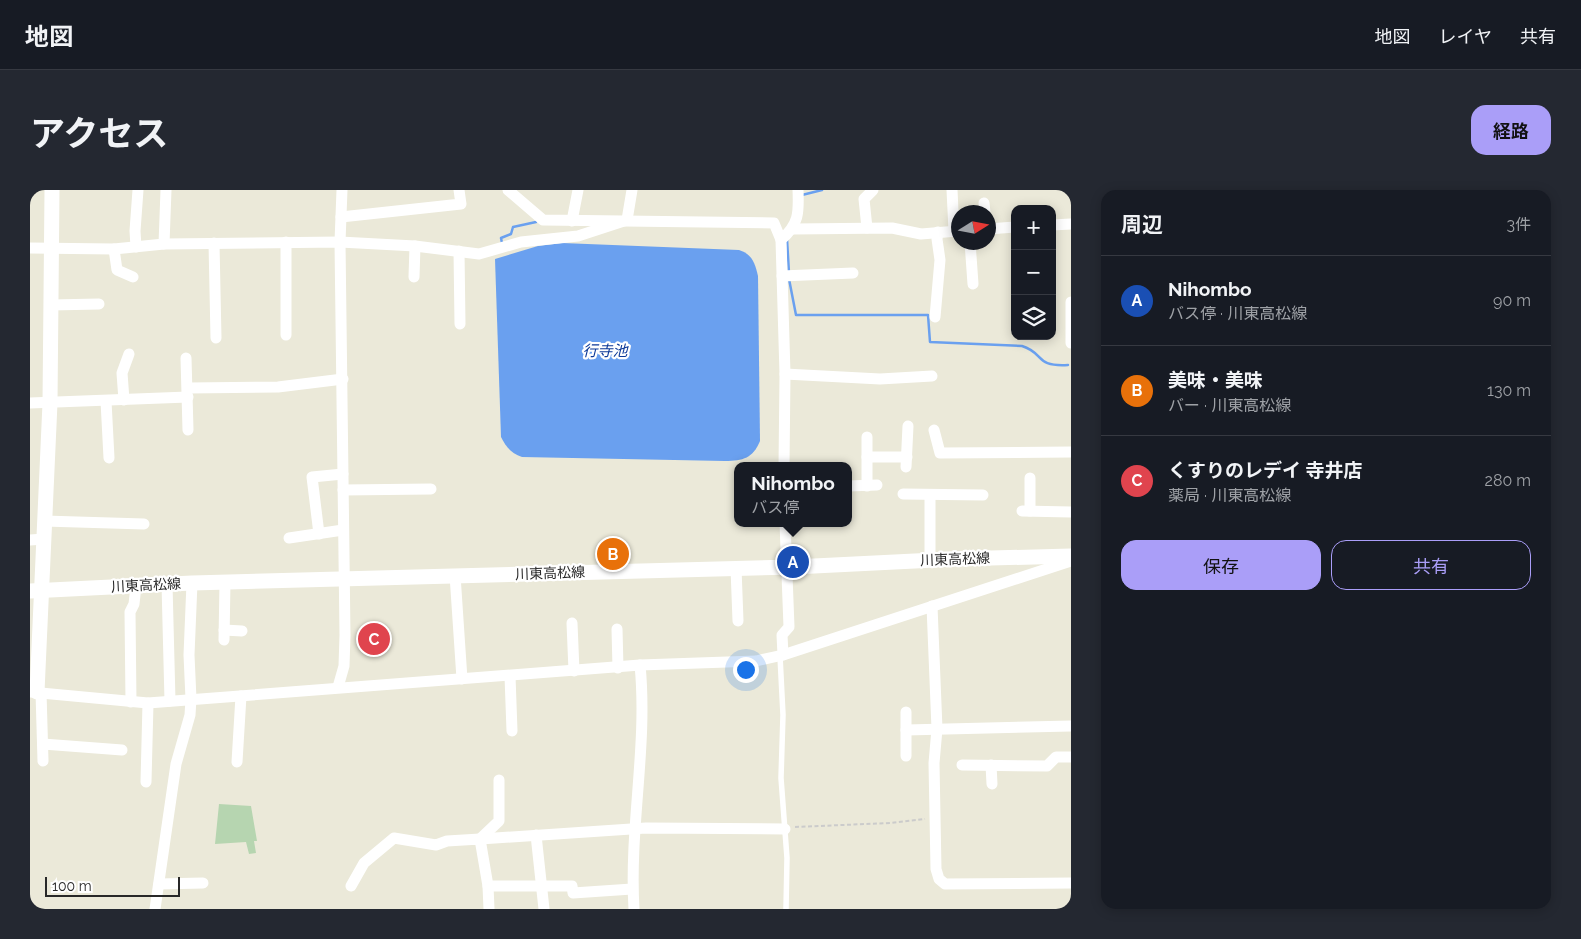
<!DOCTYPE html>
<html lang="ja">
<meta charset="utf-8">
<style>
body{margin:0;font-family:Raleway,"Noto Sans JP",sans-serif;background:#242831;color:#f1f3f6}
.controls{position:absolute;right:15px;top:15px;display:grid;overflow:hidden;border-radius:10px;box-shadow:0 2px 12px #0003}
.controls button{width:45px;height:45px;display:grid;place-items:center;padding:0;border:0;border-bottom:1px solid #363941;background:#171b24;color:#f1f3f6;font:25px sans-serif}
.compass{position:absolute;left:921px;top:15px;width:45px;height:45px;border-radius:50%;background:#171b24;box-shadow:0 2px 12px #0003;rotate:79deg}
.scale{position:absolute;left:15px;bottom:12px;width:135px;box-sizing:border-box;padding-left:5px;border:2px solid #282828;border-top:0;font-size:14px;line-height:18px;white-space:nowrap;color:#282828;-webkit-text-stroke:4px #fff;paint-order:stroke}
.you{position:absolute;left:715px;top:479px;width:18px;height:18px;margin:-12px;border:4px solid #fff;border-radius:50%;background:#1a73e8;box-shadow:0 0 0 8px #1a73e833}
.badge{display:grid;place-items:center;width:32px;height:32px;border-radius:50%;background:#aa9ef8;color:#fff;font-size:16px;font-weight:700}
.pin{position:absolute;translate:-50% -50%;border:2px solid #fff;box-shadow:0 1px 5px #0006}
.popup{position:absolute;left:704px;top:272px;width:118px;height:65px;box-sizing:border-box;display:grid;place-content:center;border-radius:10px;background:#171b24;filter:drop-shadow(0 1px 4px #0005);font-size:16px;white-space:nowrap;color:#9ea1a6}
.popup b{font-size:19px;color:#f1f3f6}
.popup::after{content:'';position:absolute;left:50%;top:100%;margin-left:-10px;border:10px solid transparent;border-top-color:#171b24}
.list{margin:0;padding:0;list-style:none}
h2{display:flex;justify-content:space-between;align-items:center;height:65px;margin:0;padding:0 20px;font-size:21px}
h2 small{font-size:16px;font-weight:400;color:#9ea1a6}
.list li{display:grid;grid-template-columns:32px 1fr auto;gap:15px;align-items:center;box-sizing:border-box;height:90px;padding:0 20px;border-top:1px solid #363941}
.list b{display:block;font-size:19px;white-space:nowrap}
.list p{margin:0;font-size:16px;white-space:nowrap;color:#9ea1a6}
.list em{font-size:16px;font-style:normal;color:#9ea1a6}
.actions{display:flex;gap:10px;padding:15px 20px}
.actions a{flex:1;padding:11px 0;border:1px solid #aa9ef8;border-radius:15px;text-align:center;font-size:18px;color:#aa9ef8}
.actions .main{background:#aa9ef8;color:#111}
.icon{flex:none;width:28px;height:28px;fill:none;stroke:currentColor;stroke-width:2;stroke-linecap:round;stroke-linejoin:round}
.map{position:relative;flex:none;width:1041px;height:719px;overflow:hidden;border-radius:15px}
header{display:flex;align-items:center;gap:30px;box-sizing:border-box;height:70px;padding:0 25px;background:#171b24;border-bottom:1px solid #363941}
header strong{font-size:24px}
nav{display:flex;gap:28px;margin-inline-start:auto;font-size:18px}
.intro{display:flex;align-items:center;justify-content:space-between;box-sizing:border-box;height:120px;padding:0 30px}
h1{margin:0;font-size:35px}
.button{padding:12px 22px;border-radius:15px;background:#aa9ef8;color:#111;font-size:18px;font-weight:700}
main{display:flex;gap:30px;padding:0 30px}
aside{flex:1;background:#171b24;border-radius:15px;box-shadow:0 2px 12px #0003}
.map>svg:first-child{display:block}
</style>
<header>
<strong>地図</strong>
<nav><a>地図</a><a>レイヤ</a><a>共有</a></nav>
</header>
<div class="intro"><h1>アクセス</h1><a class="button">経路</a></div>
<main>
<div class="map">
<svg width="1041" height="719" viewBox="0 0 1041 719">
<rect width="100%" height="100%" fill="#ebe9d9"/>
<path fill="#b6d5b0" d="M189,614L221,616L227,651H224L226,663L219,664L216,652L185,654Z"/>
<path fill="#6aa0ef" d="M532,53L709,60C722,64 725,73 728,86L730,251C723,268 713,271 695,271L492,267C481,263 476,257 471,247L465,69L508,56Z"/>
<g fill="none" stroke-linecap="round" stroke-linejoin="round">
<g stroke="#6aa0ef" stroke-width="2.5">
<path d="M772,5L792,0"/>
<path d="M757,49L759,83"/>
<path d="M472,53L471,48L481,44L483,37L506,32"/>
<path d="M759,89L766,125H898L900,152L992,156C1015,163 1004,177 1038,175"/>
</g>
<path stroke="#cbcbcb" stroke-width="2" stroke-dasharray="4 2.5" stroke-linecap="butt" d="M765,637L860,633L895,629"/>
<path stroke="#fff" stroke-width="5.5" d="M750,466L753,525L751,588L757,668L756,719"/>
<g stroke="#fff" stroke-width="11">
<path d="M478,0L513,30L744,33L751,50"/>
<path d="M922,0L924,41"/>
<path d="M954,13L955,22"/>
<path d="M311,27L431,14L429,0"/>
<path d="M542,31L548,0"/>
<path d="M1022,35L1041,34"/>
<path d="M837,38L834,9L843,0"/>
<path d="M763,39L862,38L891,44L928,41"/>
<path d="M958,39L985,37"/>
<path d="M256,52V145"/>
<path d="M940,52L943,94"/>
<path d="M184,53L186,148"/>
<path d="M134,54L136,0"/>
<path d="M106,57L105,41L108,0"/>
<path d="M0,58L84,59L134,54L310,52L385,56L449,64L491,52L548,46L597,30L602,0"/>
<path d="M84,59L87,80L103,87"/>
<path d="M429,61L430,134"/>
<path d="M752,86L823,83"/>
<path d="M384,87L385,56"/>
<path d="M1041,112V153"/>
<path d="M21,115L69,114"/>
<path d="M905,127L910,70L907,49L908,42"/>
<path d="M156,168L158,240"/>
<path d="M755,184L850,189L902,186"/>
<path d="M158,198L248,197L313,189"/>
<path d="M94,210L92,183L99,164"/>
<path d="M76,211L79,268"/>
<path d="M0,213L158,207"/>
<path d="M904,240L910,263L1041,262"/>
<path d="M837,267H877"/>
<path d="M754,276L755,184L751,50C769,34 769,23 768,0"/>
<path d="M876,277L878,236"/>
<path d="M1000,288V321"/>
<path d="M818,296L847,295"/>
<path d="M837,296V247"/>
<path d="M313,300L401,299"/>
<path d="M873,304L953,305"/>
<path d="M992,321L1041,322"/>
<path d="M14,331L114,334"/>
<path d="M289,344L282,287L313,284"/>
<path d="M259,348L313,340"/>
<path d="M0,350L14,349"/>
<path d="M900,370V305"/>
<path d="M706,378L708,431"/>
<path d="M425,385L432,489"/>
<path d="M137,394L140,511"/>
<path d="M902,416L907,539L904,573L906,679L909,689L915,694L1041,693"/>
<path d="M542,433L544,481"/>
<path d="M587,439L588,478"/>
<path d="M194,440L212,441"/>
<path d="M194,450L195,392"/>
<path d="M753,465L752,445L759,437L755,333"/>
<path d="M480,486L482,541"/>
<path d="M308,497L314,476L315,445L310,52L312,0"/>
<path d="M0,502L118,513L610,475L726,471L753,465L1041,371"/>
<path d="M11,502L13,571"/>
<path d="M101,512L100,422L104,414L106,396"/>
<path d="M876,540L1041,536"/>
<path d="M13,554L92,560"/>
<path d="M876,566V522"/>
<path d="M207,572L211,506"/>
<path d="M932,575L1017,576L1026,567H1041"/>
<path d="M961,575L962,594"/>
<path d="M116,592L118,513"/>
<path d="M506,645L514,719"/>
<path d="M450,649L616,638L755,639"/>
<path d="M450,649L469,631V590"/>
<path d="M129,694L173,693"/>
<path d="M321,696L334,673L364,648L406,655L417,651L450,649L458,696H542L543,703L602,699"/>
<path d="M458,696L459,719"/>
<path d="M125,719L146,574L160,525L161,509L159,465L162,393"/>
<path d="M604,719C599,637 618,556 610,475"/>
</g>
<g stroke="#fff" stroke-width="15">
<path d="M0,401L162,393L764,377L925,369L1041,366"/>
<path d="M7,502L20,213L22,0"/>
</g>
</g>
<g text-anchor="middle" dominant-baseline="central" stroke-width="4.5" stroke-linejoin="round" paint-order="stroke">
<g font-size="14" fill="#282828" stroke="#fff">
<text transform="translate(925 369) rotate(-2)">川東高松線</text>
<text transform="translate(520 383) rotate(-2)">川東高松線</text>
<text transform="translate(116 395) rotate(-3)">川東高松線</text>
</g>
<g font-size="15" font-style="italic" fill="#0c3998" stroke="#fff">
<text x="575" y="161">行寺池</text>
</g>
</g>
</svg>
<div class="controls">
<button>+</button>
<button>−</button>
<button><svg class="icon" aria-label="layers" viewBox="0 0 24 24"><path d="M12 4l9 5-9 5-9-5zM3 14l9 5 9-5"/></svg></button>
</div>
<svg class="compass" viewBox="-18 -18 36 36"><path d="M0-13l5 13h-10z" fill="#e53935"/><path d="M0 13l5-13h-10z" fill="#9ea1a6"/></svg>
<div class="scale">100 m</div>
<div class="you"></div>
<div class="pin badge" style="left:763px;top:372px;background:#1a4fb4">A</div>
<div class="popup"><b>Nihombo</b>バス停</div>
<div class="pin badge" style="left:583px;top:364px;background:#e8710a">B</div>
<div class="pin badge" style="left:344px;top:449px;background:#e0444e">C</div>
</div>
<aside>
<h2>周辺<small>3件</small></h2>
<ul class="list">
<li><span class="badge" style="background:#1a4fb4">A</span><div><b>Nihombo</b><p>バス停 · 川東高松線</p></div><em>90 m</em></li>
<li><span class="badge" style="background:#e8710a">B</span><div><b>美味・美味</b><p>バー · 川東高松線</p></div><em>130 m</em></li>
<li><span class="badge" style="background:#e0444e">C</span><div><b>くすりのレデイ 寺井店</b><p>薬局 · 川東高松線</p></div><em>280 m</em></li>
</ul>
<div class="actions"><a class="main">保存</a><a>共有</a></div>
</aside>
</main>
